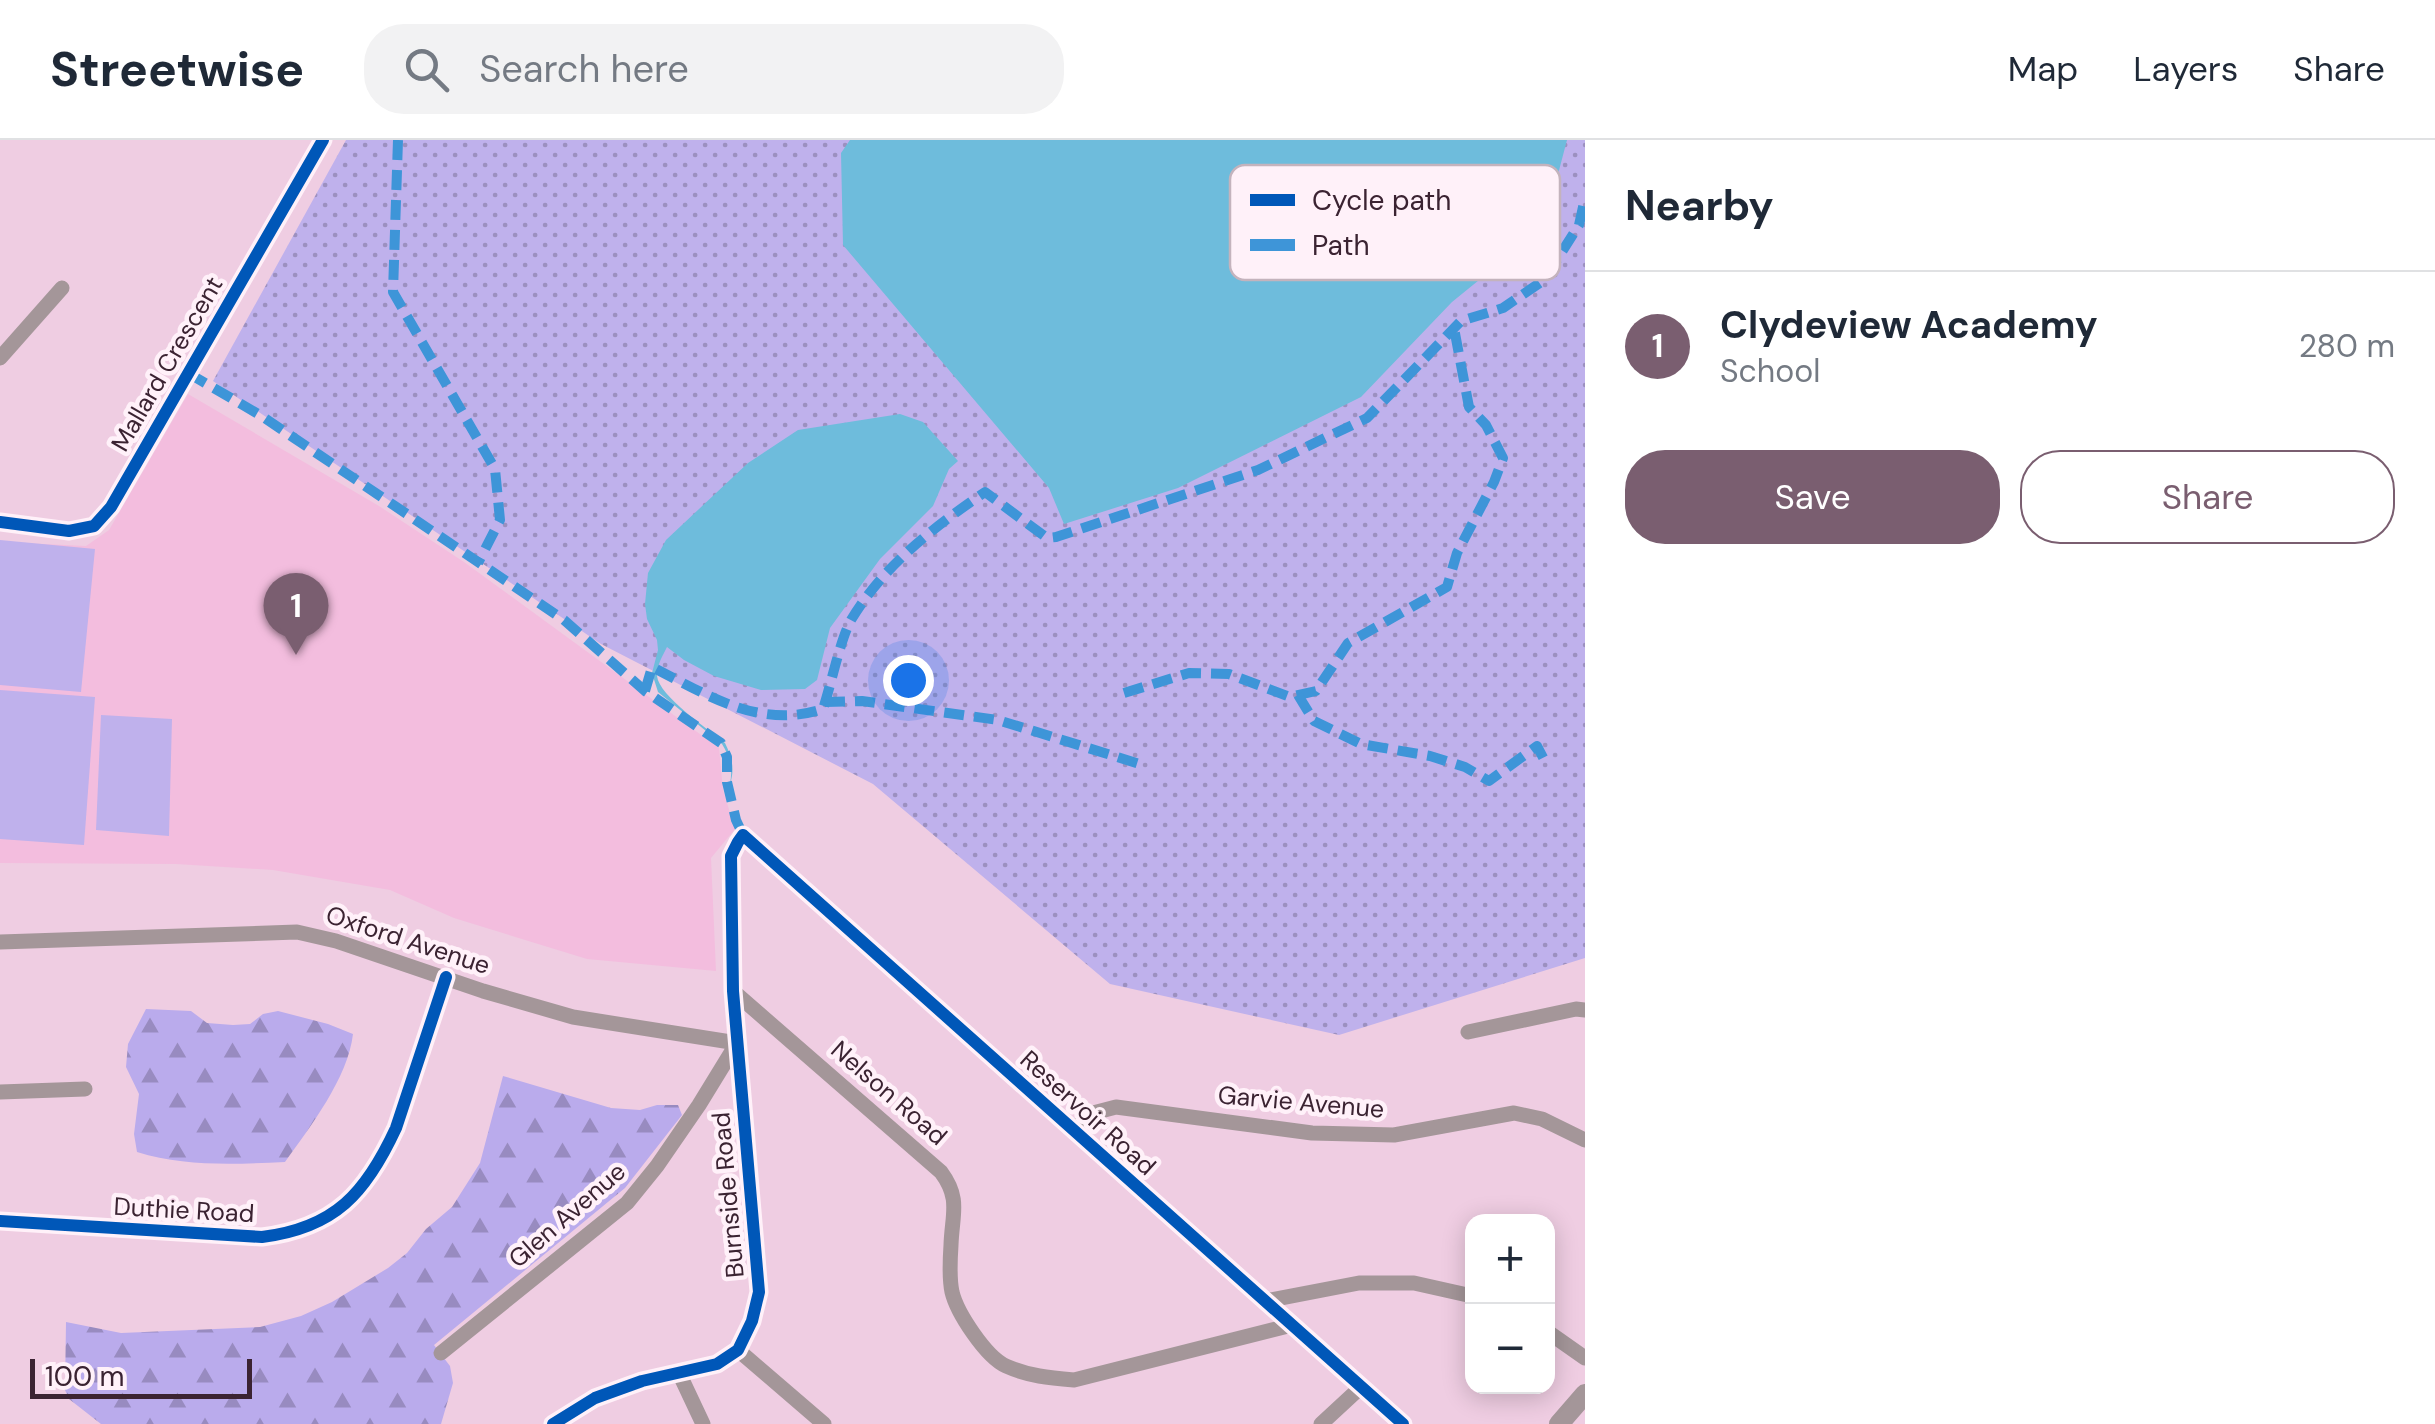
<!DOCTYPE html>
<meta charset="utf-8">
<style>
body{margin:0;font-family:"DM Sans",sans-serif;background:#f2f2f3;color:#1f2937}
.controls{position:absolute;right:30px;bottom:30px;display:grid;overflow:hidden;border-radius:20px;box-shadow:0 5px 25px #0003}
.controls button{width:90px;height:90px;display:grid;place-items:center;padding:0;border:0;border-bottom:2px solid #e0e1e3;background:#fff;color:#1f2937;font:50px sans-serif}
.scale{position:absolute;left:30px;bottom:25px;width:222px;box-sizing:border-box;padding-left:10px;border:5px solid #3b2332;border-top:0;font-size:28px;line-height:35px;white-space:nowrap;color:#3b2332;-webkit-text-stroke:8px #fff1f9;paint-order:stroke}
.you{position:absolute;left:908px;top:540px;width:35px;height:35px;margin:-25px;border:8px solid #fff;border-radius:50%;background:#1a73e8;box-shadow:0 0 0 15px #1a73e833}
.badge{display:grid;place-items:center;width:65px;height:65px;border-radius:50%;background:#7a5e70;color:#fff;font-size:32px;font-weight:700}
.pin{position:absolute;translate:-50% -82px;filter:drop-shadow(0 2px 5px #0008)}
.pin::after{content:'';position:absolute;top:52px;width:35px;height:30px;background:inherit;clip-path:polygon(0 0,100% 0,50% 100%)}
.list{margin:0;padding:0;list-style:none}
h2{display:flex;justify-content:space-between;align-items:center;height:130px;margin:0;padding:0 40px;font-size:42px}
h2 small{font-size:32px;font-weight:400;color:#747a83}
.list li{display:grid;grid-template-columns:65px 1fr auto;gap:30px;align-items:center;box-sizing:border-box;height:150px;padding:0 40px;border-top:2px solid #e0e1e3}
.list b{display:block;font-size:38px;white-space:nowrap}
.list p{margin:0;font-size:32px;white-space:nowrap;color:#747a83}
.list em{font-size:32px;font-style:normal;color:#747a83}
.actions{display:flex;gap:20px;padding:30px 40px}
.actions a{flex:1;padding:22px 0;border:2px solid #7a5e70;border-radius:40px;text-align:center;font-size:35px;color:#7a5e70}
.actions .main{background:#7a5e70;color:#fff}
.icon{flex:none;width:55px;height:55px;fill:none;stroke:currentColor;stroke-width:2;stroke-linecap:round;stroke-linejoin:round}
.map{position:relative;flex:none;width:1585px;height:1284px;overflow:hidden}
header{display:flex;align-items:center;gap:60px;box-sizing:border-box;height:140px;padding:0 50px;background:#fff;border-bottom:2px solid #e0e1e3}
header strong{font-size:48px}
nav{display:flex;gap:55px;margin-inline-start:auto;font-size:35px}
.search{width:700px;height:90px;background:#f2f2f3;display:flex;align-items:center;gap:25px;box-sizing:border-box;padding:0 35px;border-radius:40px;color:#747a83;font-size:38px}
main{display:flex}
aside{flex:1;background:#fff}
.map>svg:first-child{display:block}
</style>
<header>
<strong>Streetwise</strong>
<div class="search"><svg class="icon" aria-label="search" viewBox="0 0 24 24"><circle cx="10" cy="10" r="6"/><path d="M15 15l6 6"/></svg>Search here</div>
<nav><a>Map</a><a>Layers</a><a>Share</a></nav>
</header>
<main>
<div class="map">
<svg width="1585" height="1284" viewBox="0 0 1585 1284">
<defs>
<pattern id="forest-firs" width="22" height="20" patternUnits="userSpaceOnUse" patternTransform="scale(2.5)"><rect width="22" height="20" fill="#baabec"/><path d="M5 1l3.5 6h-7zM16 11l3.5 6h-7z" fill="#988bc0"/></pattern>
<pattern id="park-dots" width="8" height="8" patternUnits="userSpaceOnUse" patternTransform="scale(2.5)"><rect width="8" height="8" fill="#bfb1ec"/><path d="M2 2h.1M6 6h.1" fill="none" stroke="#9c90c0" stroke-width="1.8" stroke-linecap="round"/></pattern>
</defs>
<rect width="100%" height="100%" fill="#efcde2"/>
<path fill="#f3bdde" d="M188,254L379,366L464,422L719,608L723,650L735,689L711,718L716,831L587,819L454,778L390,750L273,730L176,724L0,723V402L86,406L109,390Z"/>
<g fill="url(#forest-firs)">
<path d="M146,869L191,871L207,883L233,885L250,884L263,874L278,871L328,884L353,894C348,938 310,987 285,1022C235,1024 185,1027 137,1012L134,994L139,954L126,927L128,904Z"/>
<path d="M503,936L611,968L640,970L657,965H678L682,975L625,1048L434,1205L450,1226L453,1243L441,1284H101L69,1259L65,1250L66,1182L121,1193L260,1187L301,1176L332,1162L388,1128L407,1113L426,1089L452,1067L480,1023Z"/>
</g>
<path fill="url(#park-dots)" d="M346,0H1585V818L1339,895L1110,844L873,644L601,504L213,241Z"/>
<g fill="#bfb1ec">
<path d="M0,400L95,409L81,552L0,545Z"/>
<path d="M0,550L95,557L84,705L0,699Z"/>
<path d="M101,575L172,579L169,696L96,690Z"/>
</g>
<g fill="#6ebcdc">
<path d="M850,0H1567L1557,38L1521,106L1452,162L1361,257L1178,348L1064,384L1049,348L843,105L841,13Z"/>
<path d="M900,274L923,282L958,321L949,329L933,366L880,419L830,488L817,540L805,549L761,550L714,536L684,520L667,507C663,515 656,527 657,536C659,556 708,589 725,603C732,617 735,629 730,644C733,629 730,617 722,604L658,552L652,533L658,510L657,500L647,479L645,464L648,433L666,400L748,323L798,290Z"/>
</g>
<g fill="none" stroke-linecap="round" stroke-linejoin="round">
<g stroke="#a49699" stroke-width="15">
<path d="M0,218L62,148"/>
<path d="M0,382L69,391L94,386L111,367L323,0"/>
<path d="M0,802L297,792L336,801L483,851L573,877L737,903L699,965L657,1026L627,1063L441,1213"/>
<path d="M733,851L941,1032C961,1059 952,1074 951,1105C950,1120 949,1138 952,1152C957,1173 986,1217 1006,1226C1028,1236 1050,1238 1074,1240L1292,1185"/>
<path d="M1468,892L1576,869L1585,870"/>
<path d="M0,952L85,949"/>
<path d="M1073,989L1093,973L1116,967L1312,993L1394,995L1514,973L1542,979L1585,1000"/>
<path d="M0,1081L262,1097C335,1088 366,1053 396,988L446,837"/>
<path d="M1265,1161L1359,1143H1414L1472,1156"/>
<path d="M1548,1192L1585,1218"/>
<path d="M738,1210L824,1284"/>
<path d="M679,1233L703,1284"/>
<path d="M553,1284L595,1258L642,1241L717,1224L738,1210L752,1181L759,1152L733,851L731,716L738,702L743,695L1403,1284"/>
<path d="M1321,1284L1361,1247"/>
</g>
<path stroke="#a49699" stroke-width="20" d="M1559,1284L1585,1254"/>
<g stroke="#3e95d8" stroke-width="10" stroke-dasharray="20 10" stroke-linecap="butt">
<path d="M398,0L393,152L495,329L500,380L478,423"/>
<path d="M188,233L260,275L564,480L645,551L721,603L727,617V642L736,680L743,695"/>
<path d="M645,551L652,527C706,554 759,590 823,569C831,545 840,500 851,480C883,426 934,387 985,352L1047,398L1056,397L1258,330L1367,278L1461,181L1503,168L1544,140L1579,85L1585,58"/>
<path d="M1124,553L1189,533L1229,534L1290,557L1316,551L1348,503L1447,447L1457,413L1494,342L1503,318L1486,285L1469,267L1454,188"/>
<path d="M1298,555L1314,581L1361,604L1430,616L1465,627L1489,641L1537,606L1547,625"/>
<path d="M825,562L862,561L998,580L1143,625"/>
</g>
<defs>
<g id="cycleway">
<path d="M0,382L69,391L94,386L111,367L323,0"/>
<path d="M0,1081L262,1097C335,1088 366,1053 396,988L446,837"/>
<path d="M553,1284L595,1258L642,1241L717,1224L738,1210L752,1181L759,1152L733,851L731,716L738,702L743,695L1403,1284"/>
</g>
</defs>
<use href="#cycleway" stroke="#fff1f9" stroke-width="19"/>
<use href="#cycleway" stroke="#0057b8" stroke-width="12"/>
</g>
<g text-anchor="middle" dominant-baseline="central" stroke-width="9" stroke-linejoin="round" paint-order="stroke">
<g font-size="25" fill="#3b2332" stroke="#fff1f9">
<text transform="translate(167 224) rotate(-60)">Mallard Crescent</text>
<text transform="translate(408 800) rotate(18)">Oxford Avenue</text>
<text transform="translate(889 953) rotate(41)">Nelson Road</text>
<text transform="translate(1301 962) rotate(5)">Garvie Avenue</text>
<text transform="translate(1088 973) rotate(42)">Reservoir Road</text>
<text transform="translate(728 1055) rotate(-95)">Burnside Road</text>
<text transform="translate(184 1070) rotate(3)">Duthie Road</text>
<text transform="translate(567 1075) rotate(-41)">Glen Avenue</text>
</g>
</g>
<rect x="1230" y="25" width="330" height="115" rx="15" fill="#fff1f9" stroke="#c4b3bd" stroke-width="2.5"/>
<rect x="1250" y="54" width="45" height="12" fill="#0057b8"/>
<rect x="1250" y="99" width="45" height="12" fill="#3e95d8"/>
<g font-size="28" fill="#3b2332">
<text x="1312" y="70">Cycle path</text>
<text x="1312" y="115">Path</text>
</g>
</svg>
<div class="controls">
<button>+</button>
<button>−</button>
</div>
<div class="scale">100 m</div>
<div class="you"></div>
<div class="pin badge" style="left:296px;top:515px">1</div>
</div>
<aside>
<h2>Nearby<small></small></h2>
<ul class="list">
<li><span class="badge">1</span><div><b>Clydeview Academy</b><p>School</p></div><em>280 m</em></li>
</ul>
<div class="actions"><a class="main">Save</a><a>Share</a></div>
</aside>
</main>
